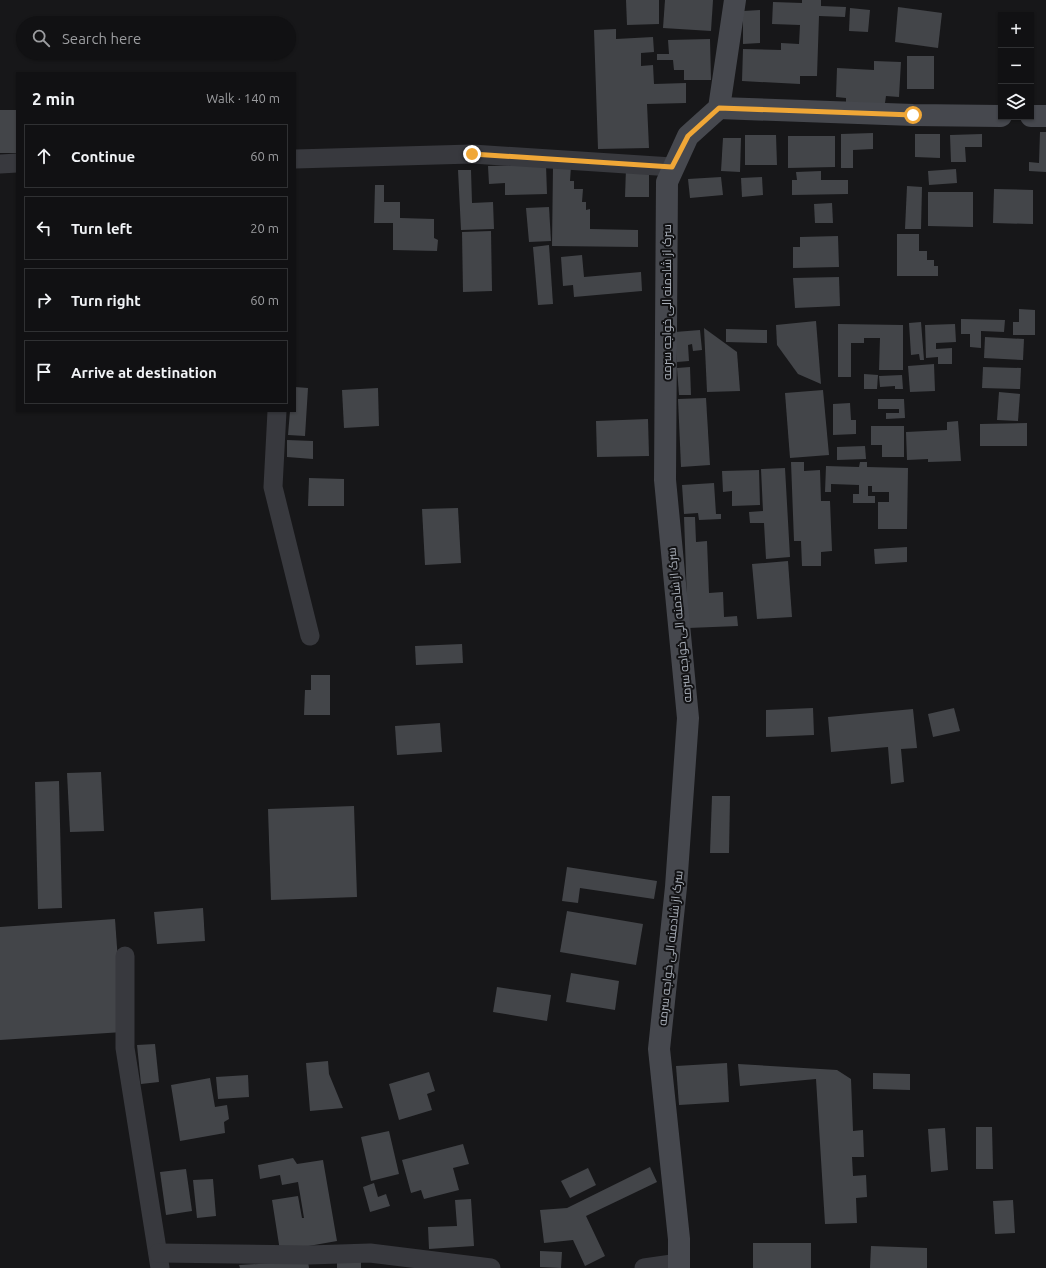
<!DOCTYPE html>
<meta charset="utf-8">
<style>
body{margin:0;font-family:Ubuntu,Cairo,sans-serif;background:#1e1f21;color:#f1f3f6}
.controls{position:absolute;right:12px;top:12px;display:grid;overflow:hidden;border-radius:0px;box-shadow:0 1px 3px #0004}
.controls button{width:36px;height:36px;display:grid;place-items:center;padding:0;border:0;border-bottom:1px solid #303133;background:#111113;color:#f1f3f6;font:20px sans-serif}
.stop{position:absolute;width:12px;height:12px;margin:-9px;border:3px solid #f0a737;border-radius:50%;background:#fff}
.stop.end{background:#f0a737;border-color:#fff;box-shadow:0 1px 4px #0008}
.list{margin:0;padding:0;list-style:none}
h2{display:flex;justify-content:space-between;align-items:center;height:52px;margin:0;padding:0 16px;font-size:17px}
h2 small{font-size:13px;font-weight:400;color:#9c9da0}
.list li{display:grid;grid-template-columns:26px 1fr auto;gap:12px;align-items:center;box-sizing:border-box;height:64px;margin:0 8px 8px;padding:0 8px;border:1px solid #303133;border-radius:0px}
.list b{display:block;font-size:15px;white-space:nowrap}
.list em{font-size:13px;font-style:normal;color:#9c9da0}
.icon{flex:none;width:22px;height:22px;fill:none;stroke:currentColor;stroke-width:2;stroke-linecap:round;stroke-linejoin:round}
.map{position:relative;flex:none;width:1046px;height:1268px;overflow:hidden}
.search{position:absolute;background:#111113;box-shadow:0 1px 3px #0004;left:16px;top:16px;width:280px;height:44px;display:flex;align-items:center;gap:10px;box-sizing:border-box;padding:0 14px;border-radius:22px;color:#9c9da0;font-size:15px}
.panel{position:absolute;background:#111113;box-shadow:0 1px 3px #0004;left:16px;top:72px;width:280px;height:340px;border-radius:0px}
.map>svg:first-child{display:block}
</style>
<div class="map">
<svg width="1046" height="1268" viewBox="0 0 1046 1268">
<rect width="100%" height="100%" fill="#171719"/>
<g fill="#434549">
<path d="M626,0H659V24L627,25Z"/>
<path d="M665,0H713L711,31L663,28Z"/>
<path d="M802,0H821V6L846,7L845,17L819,16L817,76H800V84L742,81L743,49L781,50V43L799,44L800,25L772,24L773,2L802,3Z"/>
<path d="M898,7L942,13L938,48L895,42Z"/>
<path d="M850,8L870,10L868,32L849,31Z"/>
<path d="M760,10V43L743,44V11Z"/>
<path d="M616,29V39L653,37L654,52L641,53V66L653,65L654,84L686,83V103L647,104L649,148L598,149L594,30Z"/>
<path d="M710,39L711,80H684V70H674L673,60H657V54H669L668,40Z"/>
<rect x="907" y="56" width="27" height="33"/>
<path d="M874,61L901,62L899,97L886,96L885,103L846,104V98L836,97L837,68L874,70Z"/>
<rect x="0" y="110" width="17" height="43"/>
<path d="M1040,132H1046V172L1029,171V162L1039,163Z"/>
<path d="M873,133V149L853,150V168H841V134Z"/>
<path d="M915,134H940V158L915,157Z"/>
<path d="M982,134V147H965L966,162H951L950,135Z"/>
<path d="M745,135H776L777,165H745Z"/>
<path d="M788,136H835V167L788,168Z"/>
<path d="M723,138H741L740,172L721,171Z"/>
<path d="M546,165L547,194L505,195V183L489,184L488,166Z"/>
<path d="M553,166H571L570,181H574V189H583L582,202H586V210L590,209V229L638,230V247L552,246Z"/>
<path d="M626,168H649V197H625Z"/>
<path d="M956,169L957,183L929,185L928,171Z"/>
<path d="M458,170H471L472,203L493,202L494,229L461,230Z"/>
<path d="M821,171V180H848V194L792,195V180H797L796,172Z"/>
<path d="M721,177L723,195L690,198L688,179Z"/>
<path d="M762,177L763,195L742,197L741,178Z"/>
<path d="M375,185H384V202H400V218L434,219V238L438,240L437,251L393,250V223H374Z"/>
<path d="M907,186L922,187L921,229H905Z"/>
<path d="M994,189L1033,190V224L993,223Z"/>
<path d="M928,192H973V227L928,226Z"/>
<path d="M832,203L833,223H815L814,204Z"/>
<path d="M549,207L551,241L529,242L526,208Z"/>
<path d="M491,231L492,291L463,292L462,232Z"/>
<path d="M897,234H919V251H927V260H934V266H938V276H897Z"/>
<path d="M838,236L839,267L793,268V247H800V237Z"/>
<path d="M549,245L553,304L538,305L533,247Z"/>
<path d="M582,255L584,277L641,272L642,291L574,297L573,285L563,286L561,257Z"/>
<path d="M839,277L840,306L795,308L793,278Z"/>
<path d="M1019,309L1035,310V335H1013V322H1019Z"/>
<path d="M961,319L1005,320L1004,332L981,331V348L970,347V334H961Z"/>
<path d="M816,321L821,384L798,374L777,345L776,325Z"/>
<path d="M921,322L924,360H920L919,354L911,355L909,323Z"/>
<path d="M838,324L903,325V370H879L880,338H864V343H851V377H838Z"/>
<path d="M955,324L956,342L936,343V349L952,348V364H938V357L926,358L925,325Z"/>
<path d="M704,328L737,352L740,391L707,392Z"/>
<path d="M726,329L767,330V343L726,342Z"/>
<path d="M700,330L702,350L693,351L692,344L688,345L689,361L677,362L675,332Z"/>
<path d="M985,337L1024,339L1023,360L984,358Z"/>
<path d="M934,364L935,391L910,392L908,366Z"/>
<path d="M690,367L691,395H679L677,368Z"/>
<path d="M983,367L1021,368L1020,389L982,388Z"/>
<path d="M864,374L878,375L877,389H864Z"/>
<path d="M902,375L903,389H895V386L880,387L879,376Z"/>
<path d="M295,387L308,388L305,436L288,435L290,411H295Z"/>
<path d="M378,388L379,426L344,428L342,390Z"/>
<path d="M823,390L829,455L790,458L785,393Z"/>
<path d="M999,392L1020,394L1018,421L997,420Z"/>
<path d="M706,398L710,465L681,467L678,399Z"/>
<path d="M878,399H904L905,418L886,419V413H899V409H878Z"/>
<path d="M850,403L851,420H856V434L833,435V404Z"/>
<path d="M648,419L649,456L597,457L596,421Z"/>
<path d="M958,421L961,461L928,462V459L907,460L906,432L947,430V422Z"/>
<path d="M1027,423V446H980V424Z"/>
<path d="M871,426H904V457H882V445H871Z"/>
<path d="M287,440L313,441V459L287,457Z"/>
<path d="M865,446L866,459L837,460V447Z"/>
<path d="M791,462H804V471L820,470L821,501H830L832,551L821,552V566H802L801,541H794Z"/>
<path d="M860,462H867V467L908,468L907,529H878V502H889V492H872V486H868V496H875V503H853V494H859V485L831,484V492H825L826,466L859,467Z"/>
<path d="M785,468L790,557L766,559L764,523H750L749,512L763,511L761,469Z"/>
<path d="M759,470L760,505L732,506V491L723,492L722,471Z"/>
<path d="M309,478L344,479V506H308Z"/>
<path d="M714,483L716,514H721V519L699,520L698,513L684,514L682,485Z"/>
<path d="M458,508L461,563L425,565L422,509Z"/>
<path d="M684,517H695L696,542L707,541L709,593L723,592L724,617L737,616L738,626L688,628Z"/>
<path d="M907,547V562L875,564L874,549Z"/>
<path d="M788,561L792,617L757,619L752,564Z"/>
<path d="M462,644L463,663L416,665L415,646Z"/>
<path d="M311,675H330V715H304L305,690H311Z"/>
<path d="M813,708L814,735L766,737V710Z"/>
<path d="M954,708L960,731L933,737L928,714Z"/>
<path d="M913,709L917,748L901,749L904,782L891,784L888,747L831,752L828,717Z"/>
<path d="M440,723L442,752L397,755L395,726Z"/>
<path d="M101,772L104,831L70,832L67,773Z"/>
<path d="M59,781L62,908L38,909L35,782Z"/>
<path d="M712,796H730L729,853H710Z"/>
<path d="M354,806L357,897L271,900L268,809Z"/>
<path d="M567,867L657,881L654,899L580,888L578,903L562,901Z"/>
<path d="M203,908L205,941L157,944L154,912Z"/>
<path d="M567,911L643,924L636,965L560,952Z"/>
<path d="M115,919L123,1032L0,1040V927Z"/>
<path d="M571,973L619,981L615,1010L566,1002Z"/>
<path d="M497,987L551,995L547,1021L493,1012Z"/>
<path d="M155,1044L159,1082L141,1084L137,1045Z"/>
<path d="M328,1061L329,1074L343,1108L310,1111L306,1063Z"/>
<path d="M727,1063L729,1102L679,1105L676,1066Z"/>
<path d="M738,1064L837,1070L851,1079L853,1131L863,1130L864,1157H852L853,1176L866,1175L867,1197L856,1198L857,1223L825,1224L816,1079L740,1086Z"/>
<path d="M429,1072L435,1091L427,1094L432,1110L399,1120L389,1084Z"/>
<path d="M873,1073L910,1074V1090L873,1089Z"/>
<path d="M248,1075L249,1097L218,1099L216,1077Z"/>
<path d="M210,1078L215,1107L227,1105L229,1119L224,1122L225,1133L180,1141L171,1085Z"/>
<path d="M976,1127H992L993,1169H976Z"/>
<path d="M945,1128L948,1170L931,1172L928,1129Z"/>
<path d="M389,1131L399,1174L371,1181L361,1137Z"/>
<path d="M463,1144L469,1164L453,1168L459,1190L424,1199L421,1190L411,1193L402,1160Z"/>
<path d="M293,1158L297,1164L323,1160L337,1241L280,1251L272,1200L298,1196L302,1218H304L298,1182L282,1185L280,1175L260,1179L258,1165Z"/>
<path d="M650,1167L657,1182L586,1216L605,1256L585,1266L573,1240L544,1243L540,1210L567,1208Z"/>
<path d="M588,1168L596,1185L570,1198L561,1181Z"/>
<path d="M186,1169L192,1211L166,1215L160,1172Z"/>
<path d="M213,1179L216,1216L197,1218L193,1180Z"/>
<path d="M374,1183L378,1197L386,1194L390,1206L370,1212L363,1187Z"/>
<path d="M471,1199L474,1246L429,1249L428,1227L457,1226L455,1200Z"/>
<path d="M1013,1200L1015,1233L995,1234L993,1201Z"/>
<rect x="753" y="1243" width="58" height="25"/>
<path d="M871,1246L927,1248V1268H870Z"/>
<path d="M540,1251L562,1252L561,1268L540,1267Z"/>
<path d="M308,1261L309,1268H240L239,1265Z"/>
<path d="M361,1261V1268H337V1262Z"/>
</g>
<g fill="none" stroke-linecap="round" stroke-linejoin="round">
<g stroke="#38393e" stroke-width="19">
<path d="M295,159L472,154L672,167"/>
<path d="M0,164L17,163"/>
<path d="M277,411L273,487L310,636"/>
<path d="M125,956V1048L160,1268"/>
<path d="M158,1253L309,1255L370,1253L491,1268"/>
<path d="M644,1268L679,1263"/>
</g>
<g stroke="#46484e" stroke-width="22">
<path d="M719,108L913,115L1001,116"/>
<path d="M1031,116H1046"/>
<path d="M679,1268V1239L659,1049L676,887L688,718L665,480L667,182L688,136L719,108L735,0"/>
</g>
</g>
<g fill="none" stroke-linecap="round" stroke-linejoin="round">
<path stroke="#f0a737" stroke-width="5" d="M472,154L672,167L688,136L719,108L913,115"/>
</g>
<g text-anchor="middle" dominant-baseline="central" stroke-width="4" stroke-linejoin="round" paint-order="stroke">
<g font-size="12" fill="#a9afb9" stroke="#121214">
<text transform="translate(666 302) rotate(-90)">سرک از شادمنه الی خواجه سرمه</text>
<text transform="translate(679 625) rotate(-96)">سرک از شادمنه الی خواجه سرمه</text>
<text transform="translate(670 948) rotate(-84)">سرک از شادمنه الی خواجه سرمه</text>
</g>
</g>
</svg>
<div class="controls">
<button>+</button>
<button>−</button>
<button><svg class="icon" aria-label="layers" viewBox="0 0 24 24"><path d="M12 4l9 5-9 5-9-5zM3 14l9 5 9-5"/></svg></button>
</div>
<div class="stop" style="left:913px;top:115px"></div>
<div class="stop end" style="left:472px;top:154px"></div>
<div class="search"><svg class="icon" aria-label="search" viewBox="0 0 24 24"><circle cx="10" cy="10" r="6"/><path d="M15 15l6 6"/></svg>Search here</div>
<section class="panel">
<h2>2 min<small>Walk · 140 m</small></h2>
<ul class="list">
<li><svg class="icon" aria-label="ahead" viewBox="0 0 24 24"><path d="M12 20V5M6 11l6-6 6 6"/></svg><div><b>Continue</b></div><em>60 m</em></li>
<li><svg class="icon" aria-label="left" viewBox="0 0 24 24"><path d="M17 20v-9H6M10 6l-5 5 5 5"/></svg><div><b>Turn left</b></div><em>20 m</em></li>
<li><svg class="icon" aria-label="right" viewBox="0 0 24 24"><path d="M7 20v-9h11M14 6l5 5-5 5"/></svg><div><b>Turn right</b></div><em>60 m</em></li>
<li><svg class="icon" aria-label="arrive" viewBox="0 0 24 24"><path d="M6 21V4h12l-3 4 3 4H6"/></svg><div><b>Arrive at destination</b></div></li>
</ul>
</section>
</div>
